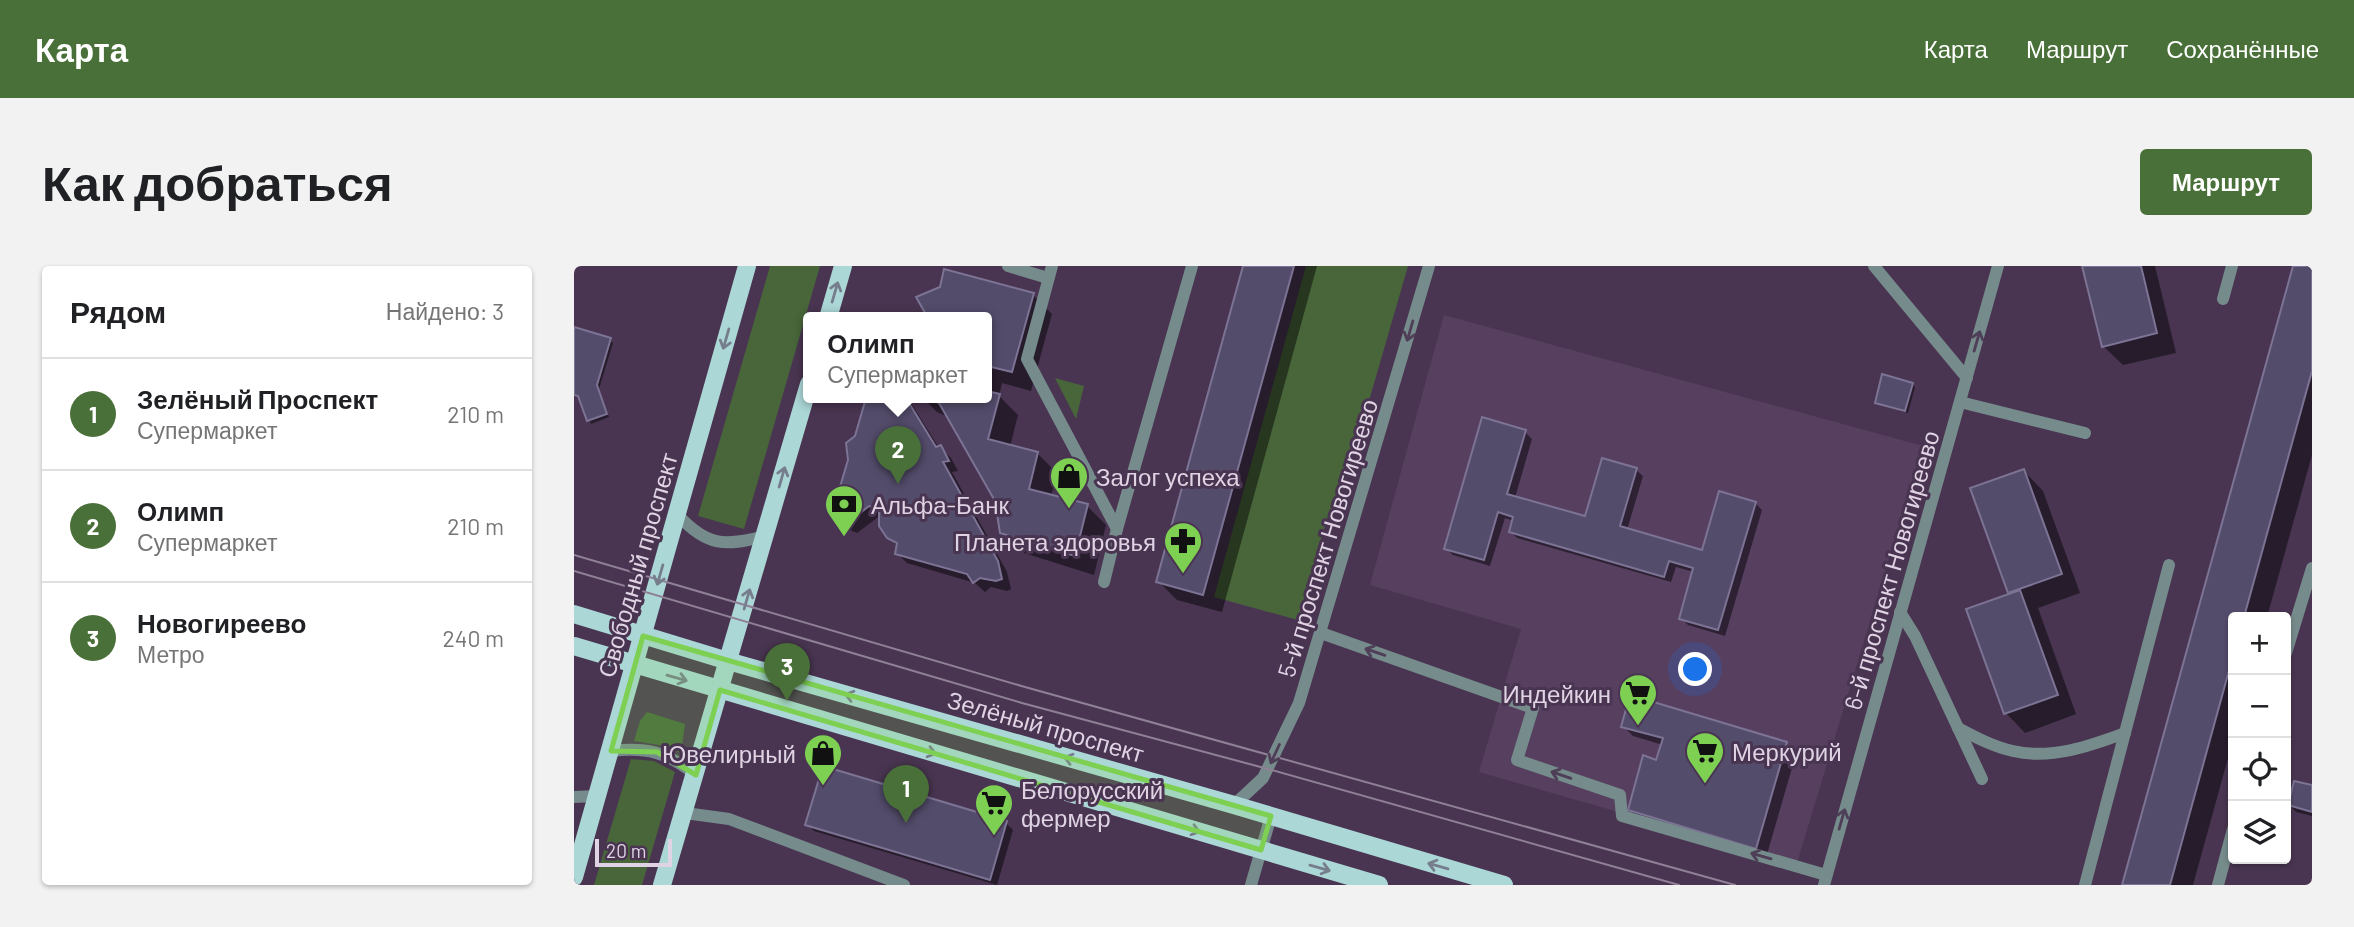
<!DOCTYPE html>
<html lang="ru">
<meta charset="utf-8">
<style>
body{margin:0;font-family:Barlow,sans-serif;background:#f2f2f2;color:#202124}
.controls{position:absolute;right:21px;bottom:21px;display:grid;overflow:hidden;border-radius:7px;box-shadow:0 2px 5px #0004}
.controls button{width:63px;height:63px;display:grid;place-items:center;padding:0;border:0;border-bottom:2px solid #e0e0e0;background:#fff;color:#202124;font:35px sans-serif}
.scale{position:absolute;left:21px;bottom:18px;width:77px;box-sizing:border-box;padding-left:7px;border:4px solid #dfd3e4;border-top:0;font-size:19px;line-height:24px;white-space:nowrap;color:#dfd3e4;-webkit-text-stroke:5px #493551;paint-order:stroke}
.you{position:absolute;left:1122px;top:404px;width:24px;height:24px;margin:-18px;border:5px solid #fff;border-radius:50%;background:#1a73e8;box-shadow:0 0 0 10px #1a73e833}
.badge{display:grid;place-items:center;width:46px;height:46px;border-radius:50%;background:#4a7039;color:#fff;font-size:23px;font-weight:700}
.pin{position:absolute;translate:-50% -58px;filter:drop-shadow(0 2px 4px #0008)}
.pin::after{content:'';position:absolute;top:37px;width:24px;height:21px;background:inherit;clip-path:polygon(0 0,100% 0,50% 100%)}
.popup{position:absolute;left:229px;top:46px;width:189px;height:91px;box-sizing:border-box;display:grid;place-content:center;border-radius:7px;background:#fff;filter:drop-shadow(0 2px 5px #0005);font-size:23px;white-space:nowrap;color:#757577}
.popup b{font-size:26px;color:#202124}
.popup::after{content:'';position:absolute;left:50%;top:100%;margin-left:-14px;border:14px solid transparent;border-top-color:#fff}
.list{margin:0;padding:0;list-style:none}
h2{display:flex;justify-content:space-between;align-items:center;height:91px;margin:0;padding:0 28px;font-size:30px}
h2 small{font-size:23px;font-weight:400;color:#757577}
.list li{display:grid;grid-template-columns:46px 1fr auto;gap:21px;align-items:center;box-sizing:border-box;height:112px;padding:0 28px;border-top:2px solid #e0e0e0}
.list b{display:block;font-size:26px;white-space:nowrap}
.list p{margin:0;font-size:23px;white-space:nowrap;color:#757577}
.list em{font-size:23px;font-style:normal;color:#757577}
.icon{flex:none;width:38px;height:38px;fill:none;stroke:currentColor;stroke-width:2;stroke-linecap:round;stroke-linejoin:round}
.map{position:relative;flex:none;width:1738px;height:619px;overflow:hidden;border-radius:7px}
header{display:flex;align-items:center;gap:42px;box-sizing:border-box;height:98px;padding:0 35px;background:#4a7039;color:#fff}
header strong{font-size:33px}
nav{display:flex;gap:38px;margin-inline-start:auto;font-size:24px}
.intro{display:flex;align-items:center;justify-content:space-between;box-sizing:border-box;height:168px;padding:0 42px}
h1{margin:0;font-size:49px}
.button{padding:18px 32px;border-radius:7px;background:#4a7039;color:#fff;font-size:24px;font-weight:700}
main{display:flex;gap:42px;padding:0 42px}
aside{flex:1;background:#fff;border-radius:7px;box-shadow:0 2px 5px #0004}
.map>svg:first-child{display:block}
</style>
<header>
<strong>Карта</strong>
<nav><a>Карта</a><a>Маршрут</a><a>Сохранённые</a></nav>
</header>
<div class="intro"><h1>Как добраться</h1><a class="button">Маршрут</a></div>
<main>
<aside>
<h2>Рядом<small>Найдено: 3</small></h2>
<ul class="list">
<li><span class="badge">1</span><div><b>Зелёный Проспект</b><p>Супермаркет</p></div><em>210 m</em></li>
<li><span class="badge">2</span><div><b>Олимп</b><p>Супермаркет</p></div><em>210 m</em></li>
<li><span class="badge">3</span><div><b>Новогиреево</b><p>Метро</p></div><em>240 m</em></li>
</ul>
</aside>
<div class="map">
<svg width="1738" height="619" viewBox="0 0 1738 619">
<rect width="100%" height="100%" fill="#493551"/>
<path fill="#573f60" d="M870,49L1349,180L1223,597L905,506L947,363L796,319Z"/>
<g fill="#48663a">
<path d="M196,0H246L170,263L124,250Z"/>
<path d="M732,0H834L777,197L753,253L724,354L640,331Z"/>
<path d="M481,112L510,120L502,153Z"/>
<path d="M73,446L111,458L107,487L85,479L60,475L66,455Z"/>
<path d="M57,493L80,495L101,506L68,619H20Z"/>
</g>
<g fill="#0007">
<path d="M671,0H743L648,346L603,334L584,315Z"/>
<path d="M1510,0H1581L1602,87L1549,99L1529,80Z"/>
<path d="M1721,0H1738V189L1693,351H1659V474L1619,619H1550Z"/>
<path d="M459,29L478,48L457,125L428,117L425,130L444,149L436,181L463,187L483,207L477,231L513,240L532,259L520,309L447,286L428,266L423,234L375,151L363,146L349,132H413V52Z"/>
<path d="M0,63L36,74L39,77L25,123L35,151L17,158L7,132L0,130Z"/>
<path d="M1338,118L1341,121L1334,147L1306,139L1303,136Z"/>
<path d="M294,132H334L365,182H367L377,192L384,205L378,206L433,306L437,323L433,325L417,321L411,326L401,317L333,297L323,287L324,281L315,271L307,249L283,267L269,261L259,250Z"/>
<path d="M951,166L958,173L941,232L1012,252L1062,204L1069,210L1053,264L1129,287L1181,237L1188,244L1151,370L1114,359L1107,352L1120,306L1102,301L1097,316L943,272L936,265L940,255L931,252L916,300L879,289L872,282Z"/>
<path d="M1450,205L1469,225L1506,327L1464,342L1502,448L1451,467L1432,447L1437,329L1399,223Z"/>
<path d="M1049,460L1212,477L1222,488L1192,592L1066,554L1056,544L1083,496L1089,479L1059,470Z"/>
<path d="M1738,521V550L1722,546L1716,539Z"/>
<path d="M432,557L439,564L423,619L240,565L233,558Z"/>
</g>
<g fill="#544c6b" stroke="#7c7395" stroke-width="2">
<path d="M669,0H720L629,329L582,316Z"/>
<path d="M1508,0H1567L1583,67L1528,81Z"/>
<path d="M1719,0H1738V105L1670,351H1659V390L1596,619H1548Z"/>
<path d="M370,3L460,27L438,106L413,100V52H354L342,31L366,21Z"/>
<path d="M0,61L37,72L23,119L33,148L13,155L4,130L0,129Z"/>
<path d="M1308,108L1339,117L1331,145L1301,137Z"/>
<path d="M413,125L426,128L414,173L464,186L455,223L514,238L501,290L426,267L421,235L365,137L354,132H413Z"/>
<path d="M292,132H332L362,181L367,179L375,195L369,196L424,295L428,313L422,315L406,312L399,317L393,308L321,288L323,277L313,272L305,260V243L295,240L272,258L257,251L274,194L272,177L281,170Z"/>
<path d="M908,151L952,164L933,228L1011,250L1028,192L1063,202L1046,260L1128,284L1145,225L1182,236L1144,364L1105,353L1119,302L1095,295L1090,311L935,266L939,251L924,246L910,294L870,283Z"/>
<path d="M1450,203L1488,308L1434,327L1396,222Z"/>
<path d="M1446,324L1484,429L1430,448L1392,343Z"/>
<path d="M1056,429L1213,476L1182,583L1054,544L1069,489L1082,494L1089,472L1047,461Z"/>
<path d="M249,500L433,555L416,614L231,559Z"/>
<path d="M1720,515L1738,519V546L1714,539Z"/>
</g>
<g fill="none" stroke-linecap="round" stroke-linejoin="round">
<g stroke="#768b8b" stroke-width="12">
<path d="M434,0L474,12"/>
<path d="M478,0L453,93L543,263"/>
<path d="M1300,0L1393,112"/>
<path d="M1649,33L1658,0"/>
<path d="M1386,136L1511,167"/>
<path d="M103,248C132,280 150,281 191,270"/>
<path d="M530,316L543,263L618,0"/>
<path d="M1326,346L1341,370L1408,513"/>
<path d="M747,367L959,442L943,494L1046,529L1048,550L1252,609"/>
<path d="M1712,387L1738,302"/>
<path d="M1384,462C1401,471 1420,481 1439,485C1477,494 1516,480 1551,467"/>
<path d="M37,485C73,481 93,486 122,509"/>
<path d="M0,531L23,530"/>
<path d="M660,539L689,512L725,437L855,0"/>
<path d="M111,547L155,553L330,619"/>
<path d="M677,619L697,550"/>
<path d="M1250,619L1424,0"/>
<path d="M1511,619L1595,299"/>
<path d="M1644,619L1659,563"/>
</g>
<g stroke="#acd7d7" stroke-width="18">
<path d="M254,52L269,0"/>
<path d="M0,348L154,395L660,539L930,619"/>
<path d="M0,380L805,619"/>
<path d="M0,611L173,0"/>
<path d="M88,619L235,118"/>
</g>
<g stroke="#908097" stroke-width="2">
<path d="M0,289L451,421L1161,619"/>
<path d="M0,305L448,437L694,503L1105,619"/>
</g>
</g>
<defs><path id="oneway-shaft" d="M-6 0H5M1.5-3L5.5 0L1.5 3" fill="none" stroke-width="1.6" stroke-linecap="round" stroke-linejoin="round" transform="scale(1.75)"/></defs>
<g stroke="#767e8d">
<use href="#oneway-shaft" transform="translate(261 26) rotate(-74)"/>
<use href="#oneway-shaft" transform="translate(152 73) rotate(106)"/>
<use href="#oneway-shaft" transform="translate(208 211) rotate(-74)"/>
<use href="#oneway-shaft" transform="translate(86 309) rotate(106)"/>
<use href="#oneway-shaft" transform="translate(173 333) rotate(-74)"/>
<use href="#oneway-shaft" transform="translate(103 412) rotate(16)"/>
<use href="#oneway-shaft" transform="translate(281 431) rotate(-164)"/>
<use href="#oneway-shaft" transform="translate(352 485) rotate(16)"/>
<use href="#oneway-shaft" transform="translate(500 494) rotate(-164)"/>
<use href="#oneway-shaft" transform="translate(616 563) rotate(17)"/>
<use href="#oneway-shaft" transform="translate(864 600) rotate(-164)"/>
<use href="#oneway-shaft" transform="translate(746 602) rotate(16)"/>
</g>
<g stroke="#4e3e57">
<use href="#oneway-shaft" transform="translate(836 65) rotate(106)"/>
<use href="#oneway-shaft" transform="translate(1403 75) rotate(-74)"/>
<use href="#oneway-shaft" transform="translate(801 386) rotate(-161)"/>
<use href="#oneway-shaft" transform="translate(701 488) rotate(115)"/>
<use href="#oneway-shaft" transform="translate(987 509) rotate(-161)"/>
<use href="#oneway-shaft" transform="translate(1268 553) rotate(-74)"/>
<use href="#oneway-shaft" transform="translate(1187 590) rotate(-164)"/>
</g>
<path fill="#7ed053" fill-opacity="0.2" stroke="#7ed053" stroke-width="5" stroke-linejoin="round" d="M69,370L697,550L687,584L146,424L122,509L83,486L37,485Z"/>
<defs>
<symbol id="shop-pin" viewBox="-11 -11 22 30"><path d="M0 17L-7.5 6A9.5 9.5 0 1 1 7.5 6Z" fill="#7ed053" stroke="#493551"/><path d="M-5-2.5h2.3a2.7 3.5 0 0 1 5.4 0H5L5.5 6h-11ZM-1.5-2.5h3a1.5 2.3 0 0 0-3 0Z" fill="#111"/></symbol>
<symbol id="bank-pin" viewBox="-11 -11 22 30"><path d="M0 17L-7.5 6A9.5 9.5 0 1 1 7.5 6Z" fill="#7ed053" stroke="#493551"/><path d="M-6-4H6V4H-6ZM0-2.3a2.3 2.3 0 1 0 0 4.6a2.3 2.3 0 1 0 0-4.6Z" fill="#111"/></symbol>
<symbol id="pharmacy-pin" viewBox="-11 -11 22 30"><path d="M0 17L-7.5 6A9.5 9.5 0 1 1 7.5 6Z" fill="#7ed053" stroke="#493551"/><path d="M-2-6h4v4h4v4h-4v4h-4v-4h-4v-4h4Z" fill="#111"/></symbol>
<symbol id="supermarket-pin" viewBox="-11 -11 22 30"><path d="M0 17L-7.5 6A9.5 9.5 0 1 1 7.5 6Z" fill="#7ed053" stroke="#493551"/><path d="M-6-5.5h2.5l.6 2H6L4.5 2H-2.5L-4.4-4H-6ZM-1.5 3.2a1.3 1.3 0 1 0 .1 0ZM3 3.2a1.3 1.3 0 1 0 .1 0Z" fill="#111"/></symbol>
</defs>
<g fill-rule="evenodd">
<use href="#shop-pin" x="473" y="188" width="44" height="60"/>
<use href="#bank-pin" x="248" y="216" width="44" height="60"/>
<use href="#pharmacy-pin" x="587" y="253" width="44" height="60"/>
<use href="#supermarket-pin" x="1042" y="405" width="44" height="60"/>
<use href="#supermarket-pin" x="1109" y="463" width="44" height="60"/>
<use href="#shop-pin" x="227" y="465" width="44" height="60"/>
<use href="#supermarket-pin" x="398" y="515" width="44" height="60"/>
</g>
<g text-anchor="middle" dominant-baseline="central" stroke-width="6" stroke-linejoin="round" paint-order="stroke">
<g font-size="24" fill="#dfd3e4" stroke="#493551" text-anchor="start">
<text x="522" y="210">Залог успеха</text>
<text x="297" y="238">Альфа-Банк</text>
<text x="582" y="275" text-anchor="end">Планета здоровья</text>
<text x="1037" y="427" text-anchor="end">Индейкин</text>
<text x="1158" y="485">Меркурий</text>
<text x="222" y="487" text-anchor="end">Ювелирный</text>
<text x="447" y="523">Белорусский<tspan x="447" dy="28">фермер</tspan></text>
</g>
<g font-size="24" fill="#dfd3e4" stroke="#493551">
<text transform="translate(753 272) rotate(-73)">5-й проспект Новогиреево</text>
<text transform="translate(63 299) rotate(-74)">Свободный проспект</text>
<text transform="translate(1317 304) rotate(-74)">6-й проспект Новогиреево</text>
<text transform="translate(472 460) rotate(16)">Зелёный проспект</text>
</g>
</g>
</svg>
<div class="controls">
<button>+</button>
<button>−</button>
<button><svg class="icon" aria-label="locate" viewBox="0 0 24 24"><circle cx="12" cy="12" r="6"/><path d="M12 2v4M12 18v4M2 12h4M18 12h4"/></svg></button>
<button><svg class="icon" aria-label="layers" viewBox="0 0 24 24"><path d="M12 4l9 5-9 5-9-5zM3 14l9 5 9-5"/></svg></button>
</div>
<div class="scale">20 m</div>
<div class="you"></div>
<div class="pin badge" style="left:332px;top:557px">1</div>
<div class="pin badge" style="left:324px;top:218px">2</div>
<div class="popup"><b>Олимп</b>Супермаркет</div>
<div class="pin badge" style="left:213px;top:435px">3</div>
</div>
</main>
